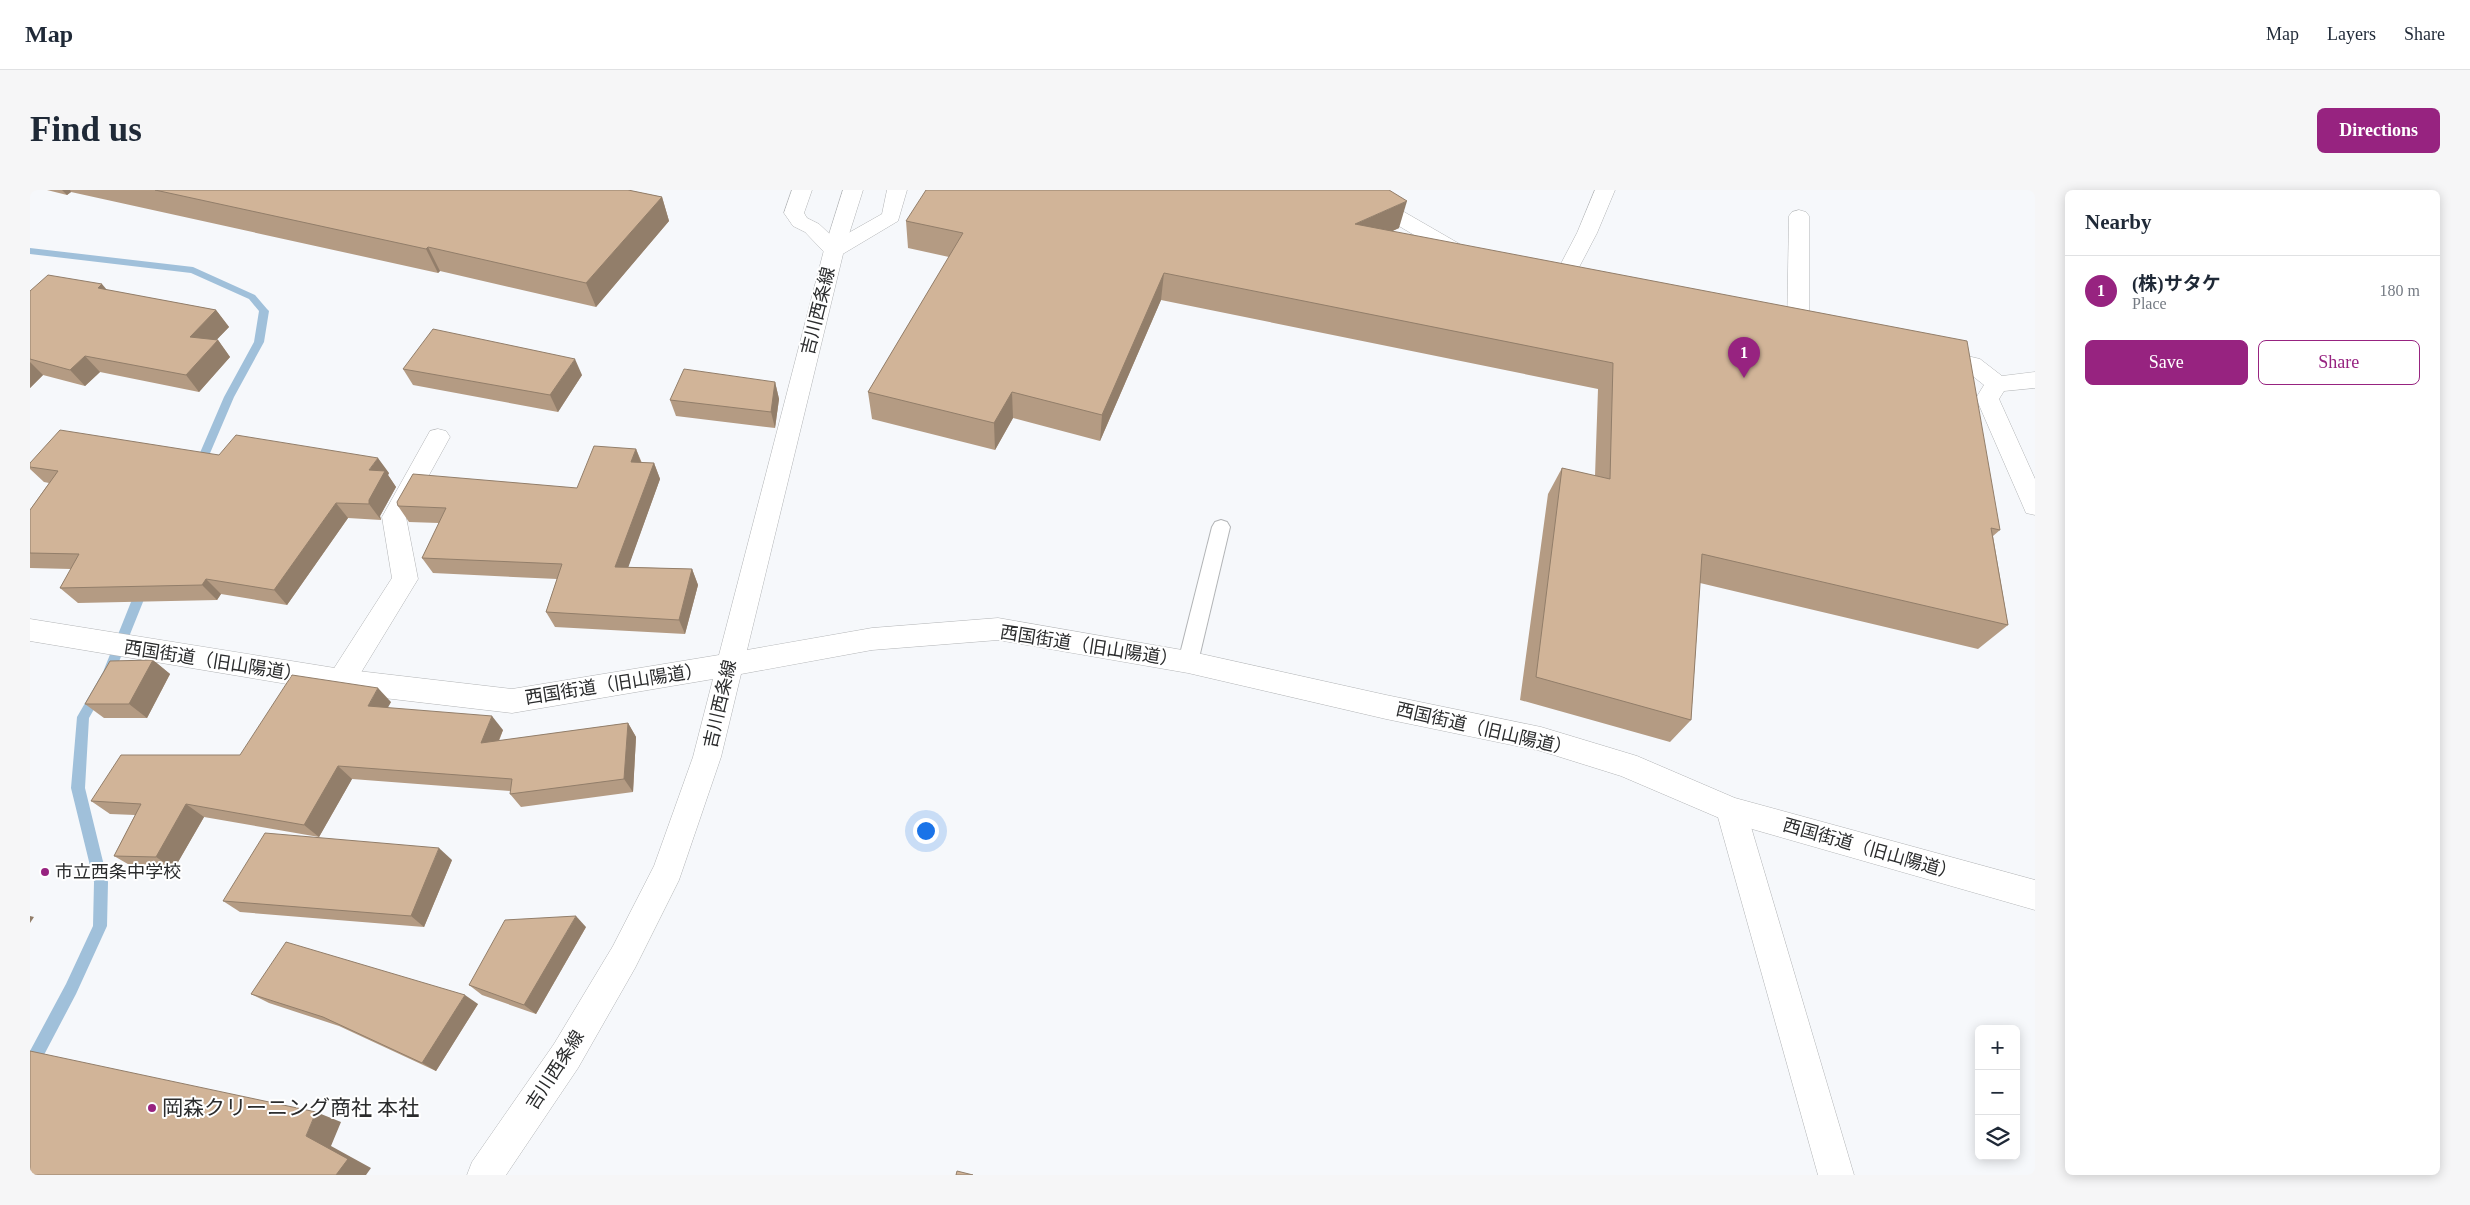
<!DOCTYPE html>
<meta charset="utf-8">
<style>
body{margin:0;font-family:"Times New Roman","Noto Sans JP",serif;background:#f6f6f7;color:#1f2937}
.controls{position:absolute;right:15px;bottom:15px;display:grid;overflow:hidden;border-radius:8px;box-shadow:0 2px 12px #0003}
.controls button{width:45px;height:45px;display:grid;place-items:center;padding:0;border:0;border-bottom:1px solid #e0e1e3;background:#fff;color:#1f2937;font:25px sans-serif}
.you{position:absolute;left:895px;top:640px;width:18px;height:18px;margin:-12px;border:4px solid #fff;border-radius:50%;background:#1a73e8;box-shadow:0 0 0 8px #1a73e833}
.badge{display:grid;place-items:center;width:32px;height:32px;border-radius:50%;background:#972380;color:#fff;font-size:16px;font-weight:700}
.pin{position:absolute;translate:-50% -41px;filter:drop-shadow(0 1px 2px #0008)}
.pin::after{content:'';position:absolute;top:26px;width:18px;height:15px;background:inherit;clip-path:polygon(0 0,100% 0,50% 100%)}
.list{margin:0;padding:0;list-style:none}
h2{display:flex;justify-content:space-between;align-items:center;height:65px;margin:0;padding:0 20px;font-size:21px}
h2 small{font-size:16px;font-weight:400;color:#747a83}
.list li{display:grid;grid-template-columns:32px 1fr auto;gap:15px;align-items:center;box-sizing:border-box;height:70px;padding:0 20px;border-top:1px solid #e0e1e3}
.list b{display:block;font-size:19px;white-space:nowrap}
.list p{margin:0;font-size:16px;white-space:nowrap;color:#747a83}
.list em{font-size:16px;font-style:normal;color:#747a83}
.actions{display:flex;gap:10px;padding:15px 20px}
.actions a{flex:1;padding:11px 0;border:1px solid #972380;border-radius:8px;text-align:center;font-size:18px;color:#972380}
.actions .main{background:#972380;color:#fff}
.icon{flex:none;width:28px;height:28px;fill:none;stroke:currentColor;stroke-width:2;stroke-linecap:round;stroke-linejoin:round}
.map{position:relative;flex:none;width:2005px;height:985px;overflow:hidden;border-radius:8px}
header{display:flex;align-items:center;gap:30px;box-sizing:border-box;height:70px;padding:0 25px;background:#fff;border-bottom:1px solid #e0e1e3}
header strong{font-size:24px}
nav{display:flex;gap:28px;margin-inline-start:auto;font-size:18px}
.intro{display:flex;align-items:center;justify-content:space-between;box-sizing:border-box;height:120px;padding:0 30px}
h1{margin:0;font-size:35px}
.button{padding:12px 22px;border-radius:8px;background:#972380;color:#fff;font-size:18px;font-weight:700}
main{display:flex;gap:30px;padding:0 30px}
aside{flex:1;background:#fff;border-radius:8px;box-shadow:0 2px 12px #0003}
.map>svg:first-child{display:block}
</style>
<header>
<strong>Map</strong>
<nav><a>Map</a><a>Layers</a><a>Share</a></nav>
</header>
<div class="intro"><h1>Find us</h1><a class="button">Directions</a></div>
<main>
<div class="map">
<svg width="2005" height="985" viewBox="0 0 2005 985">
<rect width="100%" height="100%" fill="#f6f8fb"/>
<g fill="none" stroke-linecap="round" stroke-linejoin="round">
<g fill="#a0c0da" fill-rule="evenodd">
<path d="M0,58L163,77L225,105L237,119L239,121L234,152L204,207L172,282H164L163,279L194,207L224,152L229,121L219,109L161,83L0,64Z"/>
<path d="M113,392L119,397L84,484L59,528L55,598L78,692L77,736L46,804L5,882L0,885V861L36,794L63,736L64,692L41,598L47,527L73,482L107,397Z"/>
</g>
<defs>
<path id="lane" d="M1191,330L1197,332L1200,337L1168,472L1165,478L1158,480L1151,478L1148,472L1182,337L1185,332Z"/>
<g id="street">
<path d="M762,0H782L774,23L777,28L789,34L806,50L852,24L857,0H877L868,31L811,65L804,66L797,65L775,42L763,36L754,23Z"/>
<path d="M1312,0H1336L1447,64L1450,69L1447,74L1440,76L1433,74L1315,4Z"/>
<path d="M1565,0H1585L1567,43L1544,87L1541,92L1534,94L1527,92L1524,87L1547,43Z"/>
<path d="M1769,20L1776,22L1779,26V139L1776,144L1768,146L1760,144L1757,139L1759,26L1762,22Z"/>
<path d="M1904,158L1950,169L1972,186L2005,182V198L1974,201L1969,209L2005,289V325L1996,323L1993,316L1946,208L1954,195L1935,180L1896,171L1893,166L1896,161Z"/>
<path d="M408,239L416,241L420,247L376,327L388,389L321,499L311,503L301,499L297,491L301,483L362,388L352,327L400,241Z"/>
<path d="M1701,607L1711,611L1716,620L1824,985H1788L1686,620L1691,611Z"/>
</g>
<path id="secondary" d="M813,0H833L814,60L717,460L842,438L968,428L1158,461L1356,505L1511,537L1607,566L1705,608L2005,690V720L1701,633L1591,586L1511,561L1356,529L1158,483L968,450L842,460L711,484L691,567L649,690L605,778L548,878L476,985H437L442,972L524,854L583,756L624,676L663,567L683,489L482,523L311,503L0,451V429L311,479L482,499L689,465L794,60Z"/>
</defs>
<use href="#lane" stroke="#b2b4b6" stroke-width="2"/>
<use href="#street" stroke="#b2b4b6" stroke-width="1"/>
<use href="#secondary" stroke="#b2b4b6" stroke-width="1"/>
<use href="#lane" fill="#fff" fill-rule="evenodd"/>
<use href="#street" fill="#fff" fill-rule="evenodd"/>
<use href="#secondary" fill="#fff" fill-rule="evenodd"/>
</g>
<g fill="#b49b83">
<path d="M17,0H598L632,7L639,31L566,117L410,81L408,83L41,2L37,5Z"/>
<path d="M876,31L1369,38L1362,41L1970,340L1963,346L1978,435L1948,459L1670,393L1661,530L1640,552L1490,510L1518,304L1532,278L1565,286L1568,199L1131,110L1070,251L983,228L965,260L842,229L838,202L919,67L878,58Z"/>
<path d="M77,100L186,120L199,137L186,150H188L200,167L169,202L70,182L55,196L13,185L0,198V101Z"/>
<path d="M373,179L552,185L528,222L383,195Z"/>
<path d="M745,192L749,209L745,238L646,226L640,210Z"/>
<path d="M606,259L612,273H624L630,289L598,377L662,379L668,395L655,444L525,437L516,422L527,389L403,383L392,368L409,333L379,332L368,316L547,298Z"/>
<path d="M189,265L359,283L358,285L366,297L350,326L351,330L318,328L257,415L191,404L187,410L48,413L30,398L41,379L0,378V320L19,293L14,292L0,279V273Z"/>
<path d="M123,470L140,484L117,528H74L55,514Z"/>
<path d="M361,512L357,518L473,540L469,551L598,533L606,547L603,602L491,617L480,604L481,601L322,589L289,647L174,627L144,679L103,677L84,666L105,625L80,624L61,611L210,565Z"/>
<path d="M422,670L394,737L210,722L193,711Z"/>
<path d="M556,737L506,824L452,805L439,795Z"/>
<path d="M221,804L448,814L406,881L309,836L239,813Z"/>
</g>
<g fill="#927e6a">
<path d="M32,0H40L41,2L37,5Z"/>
<path d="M632,7L639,31L566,117L556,93Z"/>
<path d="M1377,11L1369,38L1318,62L1325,34Z"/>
<path d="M398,57L410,81L408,83L396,59Z"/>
<path d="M1134,83L1131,110L1070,251L1072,225Z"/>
<path d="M72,94L86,111L68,98Z"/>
<path d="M186,120L199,137L173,164L160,147Z"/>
<path d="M188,150L200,167L169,202L156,185Z"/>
<path d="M55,166L70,182L55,196L40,180Z"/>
<path d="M545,169L552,185L528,222L520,205Z"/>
<path d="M0,172L13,185L0,198Z"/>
<path d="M745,192L749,209L745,238L741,222Z"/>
<path d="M982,202L983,228L965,260L964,233Z"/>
<path d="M606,259L612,275L601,272Z"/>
<path d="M348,268L359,283L358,285L366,297L350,326L351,330L339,314V280Z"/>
<path d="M624,273L630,289L593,392L585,377Z"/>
<path d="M306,313L318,328L257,415L244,400Z"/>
<path d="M662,379L668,395L655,444L649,430Z"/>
<path d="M176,389L191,404L187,410L172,395Z"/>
<path d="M123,470L140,484L117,528L99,514Z"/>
<path d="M348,498L361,512L351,530L338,516Z"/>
<path d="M462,526L473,540L462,566L451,553Z"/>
<path d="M598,533L606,547L603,602L594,589Z"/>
<path d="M308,576L322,589L289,647L274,635Z"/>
<path d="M156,614L174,627L144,679L126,667Z"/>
<path d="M409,658L422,670L394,737L381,726Z"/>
<path d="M0,726L4,727L0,733Z"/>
<path d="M546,726L556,737L506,824L494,815Z"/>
<path d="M435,805L448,814L406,881L392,873Z"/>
<path d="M286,922L311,932L301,956L341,978L336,985H306L276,946Z"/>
</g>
<g fill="#d1b498" stroke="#927e6a">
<path d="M125,0H598L632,7L556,93L398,57L396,59Z"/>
<path d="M896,0H1359L1377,11L1325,34L1937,151L1970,340L1961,338L1978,435L1672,364L1661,530L1506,487L1532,278L1580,289L1583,173L1134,83L1072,225L982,202L964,233L838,202L933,43L876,31Z"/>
<path d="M18,85L72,94L68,98L186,120L160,147L188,150L156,185L55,166L40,180L0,169V101Z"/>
<path d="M403,139L545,169L520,205L373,179Z"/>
<path d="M654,179L745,192L741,222L640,210Z"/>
<path d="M30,240L189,265L206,245L348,268L339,280L355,281L339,310V314L306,313L244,400L176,389L172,395L30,398L49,364L0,363V320L28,281L0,277V273Z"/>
<path d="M564,256L606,259L601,272L624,273L585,377L662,379L649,430L516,422L532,374L392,368L416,318L368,316L367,312L383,284L547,298Z"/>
<path d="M123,470L99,514H55L80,471Z"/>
<path d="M262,485L348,498L338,516L462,526L451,553L598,533L594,589L480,604L482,589L308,576L274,635L156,614L126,667L84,666L111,614L61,611L91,565H210Z"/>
<path d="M235,643L409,658L381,726L193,711Z"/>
<path d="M546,726L494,815L439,795L475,730Z"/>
<path d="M256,752L435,805L392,873L293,827L221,804Z"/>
<path d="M0,861L286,922L276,946L318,969L306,985H0Z"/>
<path d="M927,981L943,985H926Z"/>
</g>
<g fill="#972380" stroke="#fff" stroke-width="2">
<circle cx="15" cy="682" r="5"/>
<circle cx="122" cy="918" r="5"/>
</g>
<g text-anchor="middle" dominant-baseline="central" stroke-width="4" stroke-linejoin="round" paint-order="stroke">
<g font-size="18" fill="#2b2c2d" stroke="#fff">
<text transform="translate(788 121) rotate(-76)">吉川西条線</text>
<text transform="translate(1059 456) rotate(9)">西国街道（旧山陽道）</text>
<text transform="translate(183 471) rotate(9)">西国街道（旧山陽道）</text>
<text transform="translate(584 494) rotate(-9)">西国街道（旧山陽道）</text>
<text transform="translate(690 514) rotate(-77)">吉川西条線</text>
<text transform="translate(1454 539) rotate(13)">西国街道（旧山陽道）</text>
<text transform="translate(1840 659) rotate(16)">西国街道（旧山陽道）</text>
<text transform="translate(525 880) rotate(-57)">吉川西条線</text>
</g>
<g font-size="18" fill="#2b2c2d" stroke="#fff" text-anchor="start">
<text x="25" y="682">市立西条中学校</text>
</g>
<g font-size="21" fill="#2b2c2d" stroke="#fff" text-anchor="start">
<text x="132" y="918">岡森クリーニング商社 本社</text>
</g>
</g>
</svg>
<div class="controls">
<button>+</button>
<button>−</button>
<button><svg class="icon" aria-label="layers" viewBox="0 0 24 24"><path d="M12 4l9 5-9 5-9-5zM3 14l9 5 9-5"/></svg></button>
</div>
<div class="you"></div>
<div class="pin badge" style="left:1714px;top:188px">1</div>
</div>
<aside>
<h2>Nearby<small></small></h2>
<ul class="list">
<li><span class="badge">1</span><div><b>(株)サタケ</b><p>Place</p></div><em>180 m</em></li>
</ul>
<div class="actions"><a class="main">Save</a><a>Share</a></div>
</aside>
</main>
